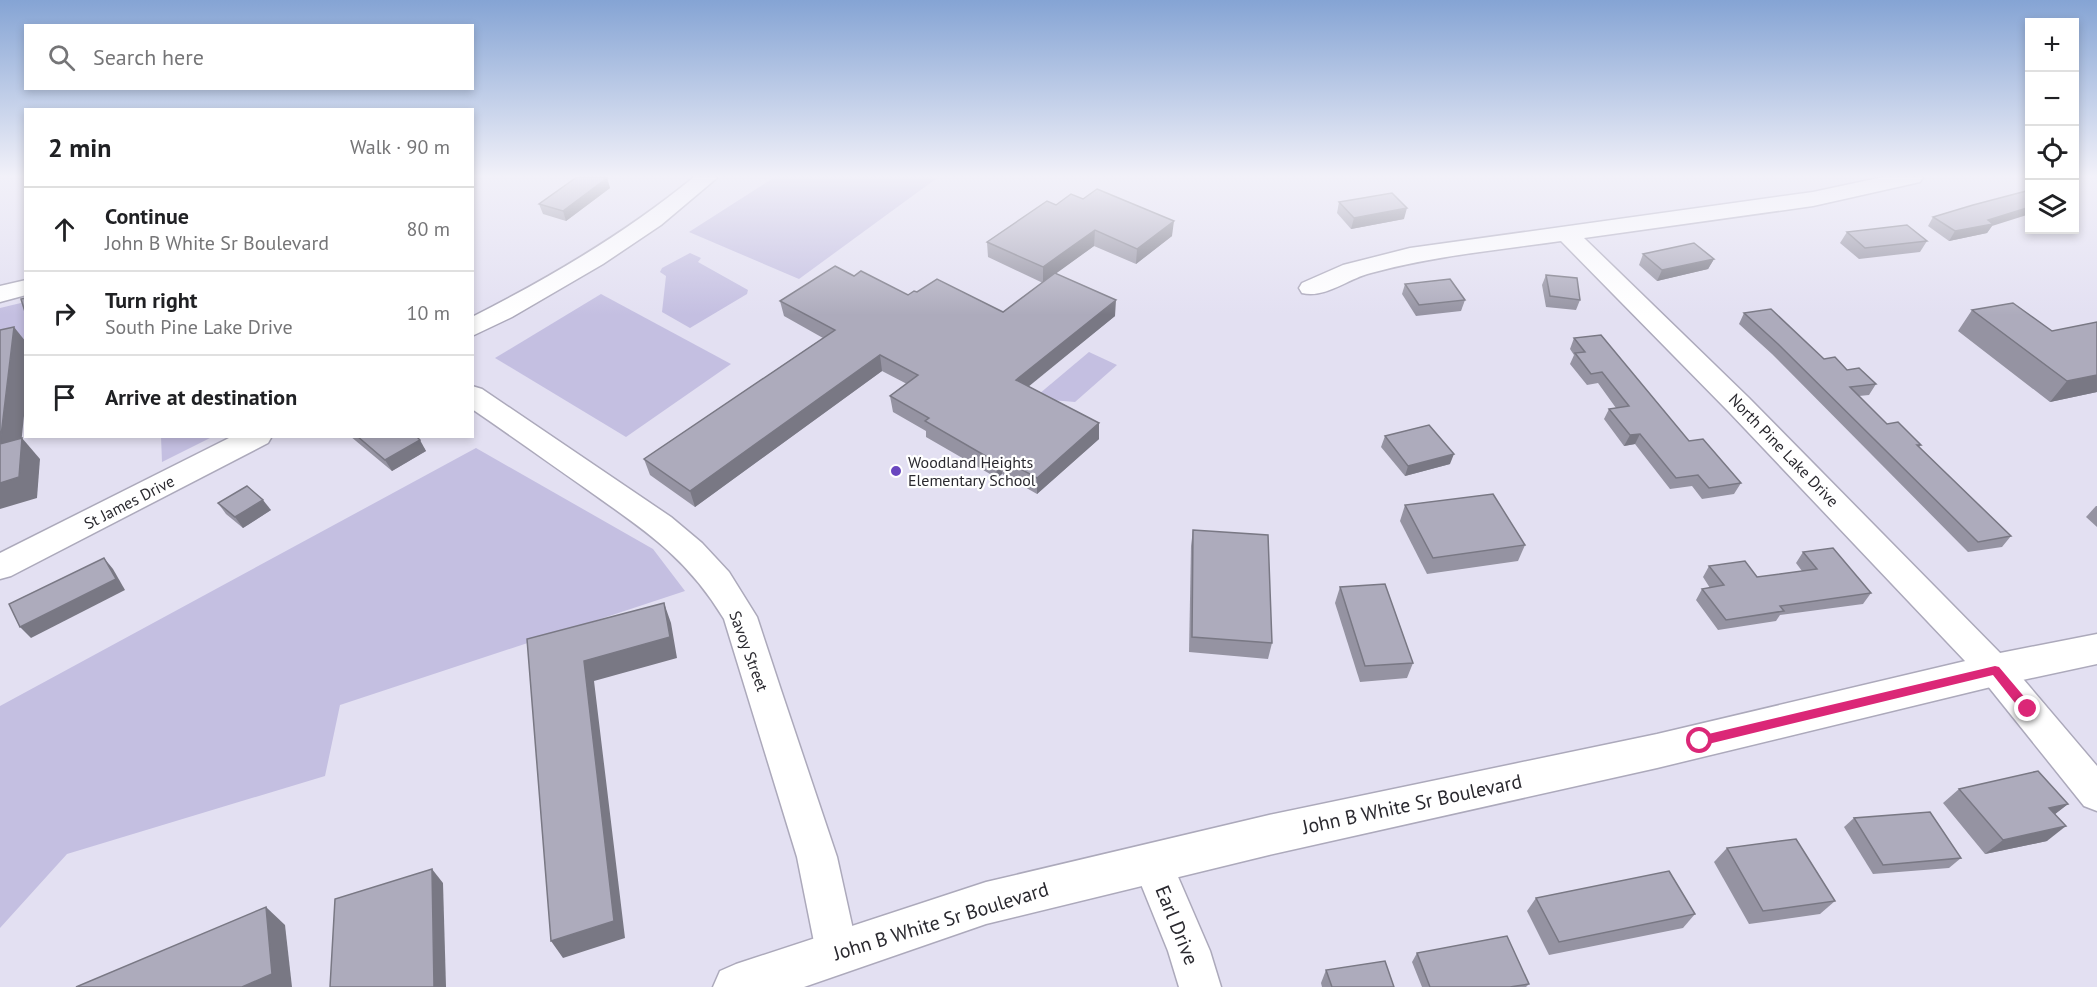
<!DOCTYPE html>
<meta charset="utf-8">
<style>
body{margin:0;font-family:"PT Sans",sans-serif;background:#f6f6f6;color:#202124}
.controls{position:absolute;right:18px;top:18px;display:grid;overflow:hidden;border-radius:0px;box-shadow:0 3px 9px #0003}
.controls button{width:54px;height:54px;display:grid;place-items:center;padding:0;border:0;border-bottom:2px solid #e0e0e0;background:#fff;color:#202124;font:30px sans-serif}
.stop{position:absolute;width:18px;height:18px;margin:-14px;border:4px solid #db2777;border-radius:50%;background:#fff}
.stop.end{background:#db2777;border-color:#fff;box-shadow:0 2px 6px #0008}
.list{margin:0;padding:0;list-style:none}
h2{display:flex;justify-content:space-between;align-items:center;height:78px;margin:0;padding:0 24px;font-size:26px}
h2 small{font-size:20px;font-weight:400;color:#757577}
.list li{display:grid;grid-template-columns:39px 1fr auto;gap:18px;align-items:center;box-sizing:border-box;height:84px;padding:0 24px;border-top:2px solid #e0e0e0}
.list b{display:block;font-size:22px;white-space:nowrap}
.list p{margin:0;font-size:20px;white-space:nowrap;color:#757577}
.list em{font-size:20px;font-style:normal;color:#757577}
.icon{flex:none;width:33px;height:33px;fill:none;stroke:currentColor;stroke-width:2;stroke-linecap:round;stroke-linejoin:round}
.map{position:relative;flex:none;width:2097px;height:987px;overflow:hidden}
.search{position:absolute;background:#fff;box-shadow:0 3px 9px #0003;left:24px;top:24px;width:450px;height:66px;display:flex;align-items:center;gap:15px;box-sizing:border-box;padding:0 21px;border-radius:0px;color:#757577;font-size:22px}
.panel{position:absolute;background:#fff;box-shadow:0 3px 9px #0003;left:24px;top:108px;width:450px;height:330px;border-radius:0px}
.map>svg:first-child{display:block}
</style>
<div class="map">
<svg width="2097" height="987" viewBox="0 0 2097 987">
<rect width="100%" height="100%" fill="#e3e0f2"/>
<g fill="#c4bfe1">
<path d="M775,177H934L937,178L799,279L689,232Z"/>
<path d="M690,253L701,258L698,262L748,290L747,294L690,328L662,312L666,276L660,272L662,268Z"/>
<path d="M601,294L731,364L626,437L495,358Z"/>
<path d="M25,302V340L0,347V308Z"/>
<path d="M1089,352L1117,365L1075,402L1051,400L1039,394Z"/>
<path d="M161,437V436L212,437L162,462Z"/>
<path d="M476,448L653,549L685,591L340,705L325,776L67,854L0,928V706Z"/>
</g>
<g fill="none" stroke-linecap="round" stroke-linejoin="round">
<defs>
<g id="minor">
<path d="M694,177H718L661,225L603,264L512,317L472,336V317C551,277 626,233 694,177Z"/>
<path d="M1883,177H1923L1920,182L1813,206L1584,238L1749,398L2007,660L2097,766V811L2084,806L1983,680L1729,412L1561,241C1497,250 1433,256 1371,273C1349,278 1325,299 1302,293L1299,288L1302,283L1343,265L1410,248L1813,192Z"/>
<path d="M26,280V295L0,302V286Z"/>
<path d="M472,386L482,389L671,517L702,543L729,572L757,617L781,690L837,857L858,952L852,967L837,973L822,967L816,952L797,857L724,619C686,556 644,530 585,488C548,462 510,435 472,409Z"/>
<path d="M233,436H272L268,443L11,576L0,579V553Z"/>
<path d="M1152,844L1166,849L1210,951L1221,987H1179L1168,951L1132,862L1138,849Z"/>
</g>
<path id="major" d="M2097,634V664L1995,686L1657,768L1269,855L986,924L804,987H713L720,971L736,964L986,882L1269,815L1657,734L1995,654Z"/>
</defs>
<use href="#minor" stroke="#aca9bb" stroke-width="3"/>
<use href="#major" stroke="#aca9bb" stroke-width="3"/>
<use href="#minor" fill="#fff" fill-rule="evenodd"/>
<use href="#major" fill="#fff" fill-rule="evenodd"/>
</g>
<g fill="#9593a2">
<path d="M607,178L610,188L566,221L543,214L539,204Z"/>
<path d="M1339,202L1404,219L1351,229L1337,213Z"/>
<path d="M1056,205L1172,236L1136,264L1094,246L1056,273L1115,316L1028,386L1099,423V439L1037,494L1002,474L997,478L926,437V431L893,412L890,396L907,384L882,371L695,507L650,475L644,459L823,338L784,316L780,301L854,276L908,295L917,292L1003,312L1043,283L988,257L987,242Z"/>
<path d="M1933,217L1992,226L1987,233L1949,241L1928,226Z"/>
<path d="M1847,232L1927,241L1920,252L1859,259L1840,243Z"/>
<path d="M1643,254L1714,259L1708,269L1657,281L1639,265Z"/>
<path d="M1546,275L1580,300L1576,310L1546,307L1542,285Z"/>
<path d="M1405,284L1465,300L1461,311L1416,316L1402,294Z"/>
<path d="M1972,310L2052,331L2097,322V392L2050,402L1958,331Z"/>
<path d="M1744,313L1824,359L1876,384L1869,395L1859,396L1887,424L1921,445L1919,447L2011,536L2002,547L1968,552L1772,354L1739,324Z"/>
<path d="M1574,338L1689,441L1741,483L1734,494L1702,499L1692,486L1670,489L1635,444L1624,446L1604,419L1609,409L1616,408L1598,383L1587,385L1570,364L1574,355L1570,349Z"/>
<path d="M350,436H416L426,451L392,471Z"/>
<path d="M1385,436L1450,464L1405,476L1381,447Z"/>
<path d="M218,503L271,510L243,528L226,514Z"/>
<path d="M1405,505L1525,545L1518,561L1427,574L1400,521Z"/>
<path d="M2096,506H2097V527L2086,517Z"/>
<path d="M1193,530L1272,643L1268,659L1189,652L1191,546Z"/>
<path d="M1803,552L1871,593L1863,604L1780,615L1776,621L1718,630L1696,600L1702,589L1710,588L1703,577L1709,566L1757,577L1802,571L1796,563Z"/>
<path d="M1340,587L1413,663L1407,678L1360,682L1335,603Z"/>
<path d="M1959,789L2068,804L2055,814L2047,841L1985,854L1943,803Z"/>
<path d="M1854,818L1961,858L1949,868L1873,874L1844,827Z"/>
<path d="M1727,848L1835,901L1820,914L1749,924L1714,862Z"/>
<path d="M1536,898L1695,914L1683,928L1549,955L1527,911Z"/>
<path d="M1417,953L1529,984L1526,987H1422L1412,962Z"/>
<path d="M1326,970L1394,987H1322L1321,983Z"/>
</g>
<g fill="#797884">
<path d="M607,178L610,188L566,221L563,211Z"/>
<path d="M2030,207V214L1992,226L1987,233L1949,241L1955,231L1988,220Z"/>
<path d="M1407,208L1404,219L1351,229L1354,218Z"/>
<path d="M1174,221L1172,236L1136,264L1137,249Z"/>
<path d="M1095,230L1094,246L1043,283V267Z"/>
<path d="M1714,259L1708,269L1657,281L1662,270Z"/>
<path d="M1116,300L1115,316L1017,396L1016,380Z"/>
<path d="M14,327L26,342V396L19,465L0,444Z"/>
<path d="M880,355L882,371L695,507L690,491Z"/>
<path d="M2097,375V392L2050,402L2067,381Z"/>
<path d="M1099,423V439L1037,494V478Z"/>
<path d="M1640,434L1635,444L1624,446L1630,435Z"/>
<path d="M22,438L40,459L37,498L0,509V483Z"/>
<path d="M420,440L426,451L392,471L385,460Z"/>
<path d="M1454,454L1450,464L1405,476L1408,466Z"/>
<path d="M1001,458L1002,474L997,478L996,462Z"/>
<path d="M263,500L271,510L243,528L235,517Z"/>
<path d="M104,558L113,569L125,590L31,638L20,627Z"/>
<path d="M664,603L671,623L677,658L594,681L625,938L563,958L551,941L584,661Z"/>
<path d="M2068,804L2050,818L2049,808Z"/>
<path d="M2066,826L2047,841L1985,854L2003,840Z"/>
<path d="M432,869L443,883L446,987H434Z"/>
<path d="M266,907L285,925L292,987H242Z"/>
</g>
<g fill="#adabbc" stroke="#797884" stroke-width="1.5">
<path d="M577,177H603L607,178L563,211L539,204Z"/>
<path d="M1097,189L1174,221L1137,249L1095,230L1043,267L987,242L1047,201L1056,205L1071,194L1083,199Z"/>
<path d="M2030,190V207L1988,220L1993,224L1955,231L1933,217L1973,205Z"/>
<path d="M1392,193L1407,208L1354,218L1339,202Z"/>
<path d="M1907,225L1927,241L1865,248L1847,232Z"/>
<path d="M1694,243L1714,259L1662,270L1643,254Z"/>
<path d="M835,266L854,276L861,271L908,295L914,291L917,292L937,279L1003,312L1055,273L1116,300L1016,380L1099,423L1037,478L1001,458L996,462L925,421L929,418L890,396L918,375L880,355L690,491L644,459L835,330L780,301Z"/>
<path d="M1546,275L1577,278L1580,300L1550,296Z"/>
<path d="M1450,279L1465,300L1419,305L1405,284Z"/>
<path d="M26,298V315L21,299Z"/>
<path d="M2013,303L2052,331L2097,322V375L2067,381L1972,310Z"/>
<path d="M1771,309L1824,359L1835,357L1847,370L1859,368L1876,384L1850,387L1887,424L1898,422L1921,445H1917L2011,536L1978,542L1778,344L1744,313Z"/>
<path d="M14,327L0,444L22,438L19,477L0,483V330Z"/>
<path d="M1601,335L1689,441L1703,439L1741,483L1709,488L1698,475L1676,478L1640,434L1630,435L1609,409L1629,406L1602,372L1591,374L1575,353L1585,352L1574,338Z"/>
<path d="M1429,425L1454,454L1408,466L1385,436Z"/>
<path d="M357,436H416L420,440L385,460Z"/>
<path d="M247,486L263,500L235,517L218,503Z"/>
<path d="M1493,494L1525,545L1433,558L1405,505Z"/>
<path d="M1193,530L1268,535L1272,643L1192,637Z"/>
<path d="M1833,548L1871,593L1780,606L1784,611L1726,620L1702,589L1724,585L1709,566L1745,561L1757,577L1817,569L1803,552Z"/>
<path d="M104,558L116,579L20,627L9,604Z"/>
<path d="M1385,584L1413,663L1365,666L1340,587Z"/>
<path d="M664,603L670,637L584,661L614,921L551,941L527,639Z"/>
<path d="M2038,771L2068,804L2049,808L2066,826L2003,840L1959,789Z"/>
<path d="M1930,812L1961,858L1883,865L1854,818Z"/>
<path d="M1796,839L1835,901L1763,911L1727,848Z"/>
<path d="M432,869L434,987H330L335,899Z"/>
<path d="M1669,871L1695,914L1559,942L1536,898Z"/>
<path d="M266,907L272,974L242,987H76Z"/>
<path d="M1507,936L1529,984L1510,987H1430L1417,953Z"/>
<path d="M1385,961L1394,987H1332L1326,970Z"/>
</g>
<linearGradient id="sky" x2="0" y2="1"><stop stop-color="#85a4d4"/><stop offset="0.56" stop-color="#f2f1f9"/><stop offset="1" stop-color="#f2f1f9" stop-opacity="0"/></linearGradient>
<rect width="2097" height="315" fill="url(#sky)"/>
<path fill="#db2777" d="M1995,666L1999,667L2032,706V713H2023L1993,675L1700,746L1694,741L1700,736Z"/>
<circle fill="#6946bf" stroke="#fff" stroke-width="2" cx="896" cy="471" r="6"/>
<g text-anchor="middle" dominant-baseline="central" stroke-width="4.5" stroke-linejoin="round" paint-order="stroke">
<g font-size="16" fill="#2a292f" stroke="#fff">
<text transform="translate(1784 450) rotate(46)">North Pine Lake Drive</text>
<text transform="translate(129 502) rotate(-27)">St James Drive</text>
<text transform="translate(749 651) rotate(70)">Savoy Street</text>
</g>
<g font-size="16" fill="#2a292f" stroke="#fff" text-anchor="start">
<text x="908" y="462">Woodland Heights<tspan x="908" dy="18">Elementary School</tspan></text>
</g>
<g font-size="20" fill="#2a292f" stroke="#fff">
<text transform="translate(1412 804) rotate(-12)">John B White Sr Boulevard</text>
<text transform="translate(941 921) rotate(-17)">John B White Sr Boulevard</text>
<text transform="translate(1177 925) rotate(68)">Earl Drive</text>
</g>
</g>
</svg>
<div class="controls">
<button>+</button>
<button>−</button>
<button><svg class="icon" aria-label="locate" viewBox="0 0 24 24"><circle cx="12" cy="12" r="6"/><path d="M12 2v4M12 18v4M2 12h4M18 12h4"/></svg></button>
<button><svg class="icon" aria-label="layers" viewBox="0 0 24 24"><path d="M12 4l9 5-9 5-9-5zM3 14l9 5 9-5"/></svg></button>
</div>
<div class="stop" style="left:1700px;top:741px"></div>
<div class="stop end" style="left:2028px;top:709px"></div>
<div class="search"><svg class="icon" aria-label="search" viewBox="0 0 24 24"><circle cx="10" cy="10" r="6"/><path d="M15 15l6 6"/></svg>Search here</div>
<section class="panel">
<h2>2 min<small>Walk · 90 m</small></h2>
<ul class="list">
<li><svg class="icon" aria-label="ahead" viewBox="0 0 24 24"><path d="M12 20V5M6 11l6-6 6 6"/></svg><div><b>Continue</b><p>John B White Sr Boulevard</p></div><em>80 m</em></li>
<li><svg class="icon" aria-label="right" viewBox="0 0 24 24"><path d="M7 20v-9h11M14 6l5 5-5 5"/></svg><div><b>Turn right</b><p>South Pine Lake Drive</p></div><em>10 m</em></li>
<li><svg class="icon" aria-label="arrive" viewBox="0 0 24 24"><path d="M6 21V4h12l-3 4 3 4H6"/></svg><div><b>Arrive at destination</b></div></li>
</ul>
</section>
</div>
